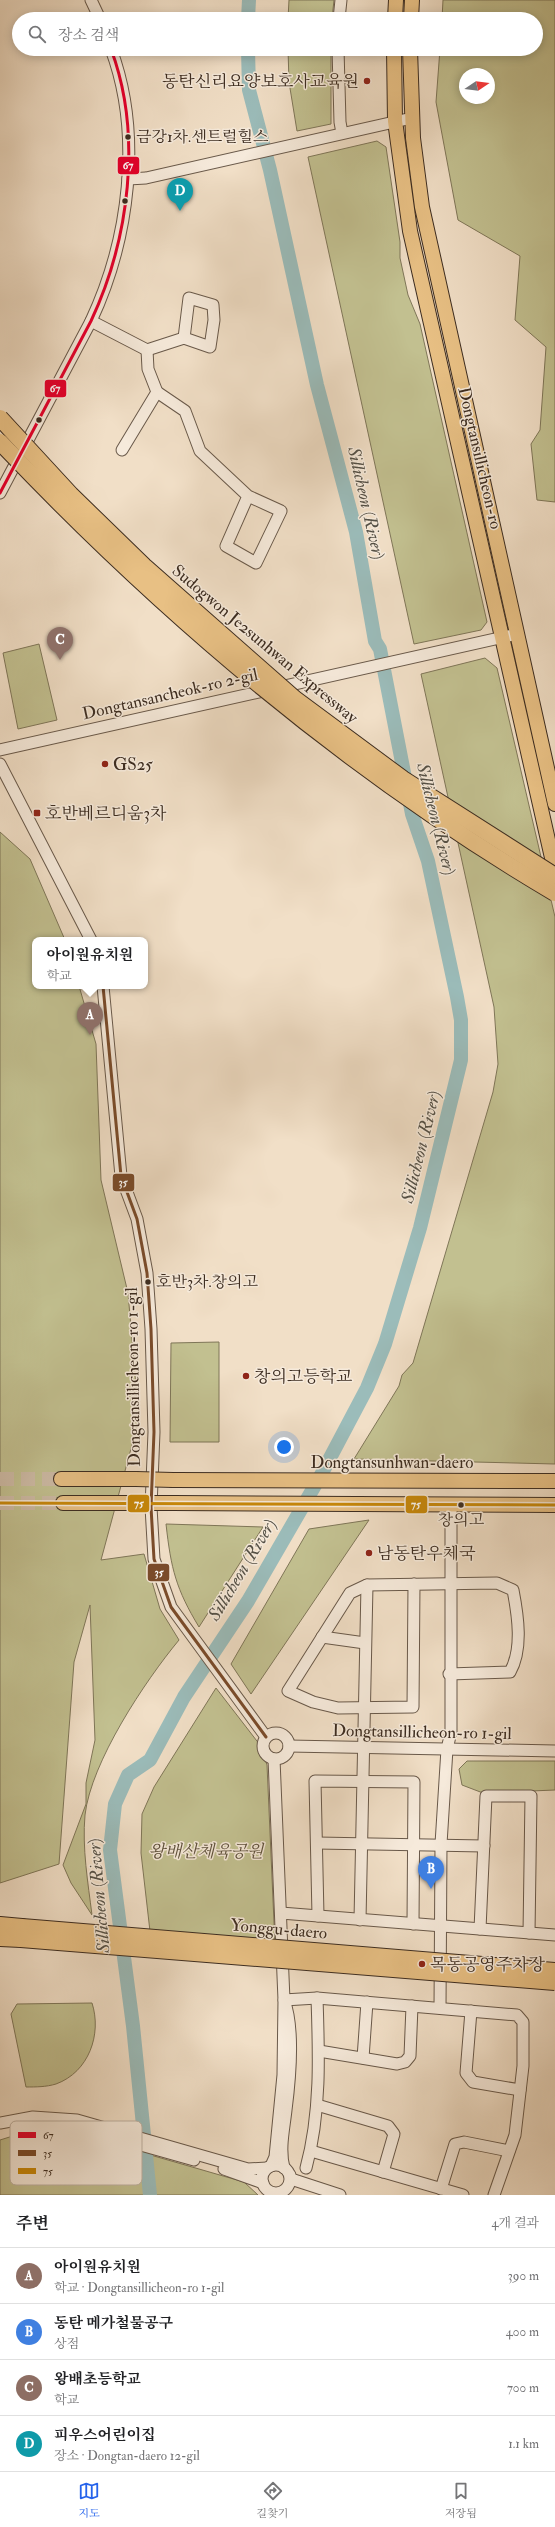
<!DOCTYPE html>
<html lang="ko">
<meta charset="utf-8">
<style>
body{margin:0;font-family:"IM FELL Double Pica","Noto Serif KR",serif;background:#f6f6f6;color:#202124}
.compass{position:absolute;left:459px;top:68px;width:36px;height:36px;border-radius:50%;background:#fff;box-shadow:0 2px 10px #0003;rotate:77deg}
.you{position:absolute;left:284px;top:1447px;width:14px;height:14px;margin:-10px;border:3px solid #fff;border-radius:50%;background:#1a73e8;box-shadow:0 0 0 6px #1a73e833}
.badge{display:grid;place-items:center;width:26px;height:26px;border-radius:50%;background:#2563eb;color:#fff;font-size:13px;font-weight:700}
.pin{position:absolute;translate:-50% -33px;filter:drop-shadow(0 1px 2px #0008)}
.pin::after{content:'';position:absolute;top:21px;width:14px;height:12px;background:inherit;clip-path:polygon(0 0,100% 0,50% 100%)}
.popup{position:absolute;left:32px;top:937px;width:116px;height:52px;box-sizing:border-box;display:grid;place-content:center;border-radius:8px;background:#fff;filter:drop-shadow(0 1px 3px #0005);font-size:13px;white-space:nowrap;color:#757577}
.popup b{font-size:15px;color:#202124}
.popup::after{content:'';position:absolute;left:50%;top:100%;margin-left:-8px;border:8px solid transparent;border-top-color:#fff}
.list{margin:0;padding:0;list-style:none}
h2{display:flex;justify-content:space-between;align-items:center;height:52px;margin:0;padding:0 16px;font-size:17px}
h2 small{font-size:13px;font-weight:400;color:#757577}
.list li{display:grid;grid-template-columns:26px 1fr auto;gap:12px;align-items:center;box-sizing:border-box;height:56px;padding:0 16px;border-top:1px solid #e0e0e0}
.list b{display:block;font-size:15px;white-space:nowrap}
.list p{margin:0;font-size:13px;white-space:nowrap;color:#757577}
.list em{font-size:13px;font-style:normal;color:#757577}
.icon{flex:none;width:22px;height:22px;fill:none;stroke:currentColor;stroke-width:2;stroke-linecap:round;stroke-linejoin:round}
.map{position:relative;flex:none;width:555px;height:2195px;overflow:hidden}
.search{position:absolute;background:#fff;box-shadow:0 2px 10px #0003;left:12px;right:12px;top:12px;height:44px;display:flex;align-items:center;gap:10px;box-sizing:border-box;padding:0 14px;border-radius:22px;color:#757577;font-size:15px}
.sheet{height:276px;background:#fff}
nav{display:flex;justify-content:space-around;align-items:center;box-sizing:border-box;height:56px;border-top:1px solid #e0e0e0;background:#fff;font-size:11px;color:#757577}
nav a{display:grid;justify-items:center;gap:2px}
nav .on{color:#2563eb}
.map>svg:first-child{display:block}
</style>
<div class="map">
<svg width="555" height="2195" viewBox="0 0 555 2195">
<rect width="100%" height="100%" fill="#f1dfc7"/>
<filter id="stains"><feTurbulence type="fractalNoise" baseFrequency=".005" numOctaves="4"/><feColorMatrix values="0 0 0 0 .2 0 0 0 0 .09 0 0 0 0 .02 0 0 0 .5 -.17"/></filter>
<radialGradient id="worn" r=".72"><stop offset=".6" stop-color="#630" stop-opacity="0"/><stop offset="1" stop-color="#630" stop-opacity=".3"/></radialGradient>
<g fill="#c2c090" stroke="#7f7658" fill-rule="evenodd">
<path d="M289,0H334L332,19H288Z"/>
<path d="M443,0H555V502L537,500L531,444L540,430L546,347L515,320L520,256L458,220L436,102L440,49H536V19H442ZM465,74H489V98H465Z"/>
<path d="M288,49H331V124L297,131L289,82Z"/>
<path d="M377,141L386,147L400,242V258L408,295L420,324L487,622L481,630L414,644L308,157Z"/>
<path d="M39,644L57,720L18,729L3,653Z"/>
<path d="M485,658L497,668L555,917V1464L354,1459L399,1386L402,1375L413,1363L493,1092L498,1064L494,1007L421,674Z"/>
<path d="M0,832L30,859L65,940H35V986H79L96,1044L101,1180L128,1293L139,1419L101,1560L144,1554L160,1609L179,1640C145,1681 91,1762 85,1815C82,1848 88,1883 92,1915L71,1883L63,1865L86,1804V1783L95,1740L90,1605L74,1662L59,1864L0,1883Z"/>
<path d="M219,1342V1442H170L171,1343Z"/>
<path d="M369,1520L251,1694L231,1664L309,1529Z"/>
<path d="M166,1524L263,1527L199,1627C176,1589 171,1569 166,1524Z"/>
<path d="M216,1688L260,1745L267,1765L275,1945L151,1940L141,1853L142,1814L154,1787Z"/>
<path d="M467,1761H555V1790L483,1793L462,1785L459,1769Z"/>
<path d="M92,2003C102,2034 89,2072 56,2084C46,2087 36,2087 26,2087L11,2014L17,2004Z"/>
<path d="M51,2132L109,2143L244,2182L258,2195H0V2140L16,2135Z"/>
</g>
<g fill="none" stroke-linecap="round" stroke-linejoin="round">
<g stroke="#9bbcba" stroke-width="14">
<path d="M248,19L249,0"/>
<path d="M150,2195L133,2026L110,1850L115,1804L128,1775L150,1760L184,1697L248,1601L321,1475L367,1388L385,1344L420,1228L461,1060V1020L457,997L428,861L412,814L380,649L375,641L356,532L317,385L270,170L249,90L248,49"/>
</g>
<g stroke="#cdbba6" stroke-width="14" stroke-dasharray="14 7" stroke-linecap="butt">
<path d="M0,1479H61"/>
<path d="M0,1503H63"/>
</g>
<defs>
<g id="minor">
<path d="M91,0L100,19"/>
<path d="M339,19L341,0"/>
<path d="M338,49L340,122L342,133"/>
<path d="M128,179L146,178L412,118"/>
<path d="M91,321L147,350L184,338L210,347L214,320L213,305L189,298L184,338"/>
<path d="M157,392L185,411L200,451L248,496L226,546L256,563L281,511L248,496"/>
<path d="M122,450L157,392L148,369L147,350"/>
<path d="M0,493L91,321C129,240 143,135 111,49"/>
<path d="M0,750L517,634"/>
<path d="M0,764L91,940"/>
<path d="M103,986L121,1176L137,1219L147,1273L151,1329L154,1432L151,1507L154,1559L171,1607L266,1737"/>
<path d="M414,1584L413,1707L338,1708L313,1702L288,1691L350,1593L367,1585L497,1583L513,1590C518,1616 523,1649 510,1672L449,1674"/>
<path d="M322,1637L365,1643"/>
<circle cx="276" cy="1746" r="13"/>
<path d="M289,1746L555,1751"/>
<path d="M274,1759L284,2000L317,1998L517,2015L523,2022V2066L515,2135L494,2195"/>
<path d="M317,1843L484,1846"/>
<path d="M281,1913L555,1935"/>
<path d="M318,1916L315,1781L414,1782L413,1924"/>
<path d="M360,1920L367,1585"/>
<path d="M480,1929L486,1796H531L529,1933"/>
<path d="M440,2008L441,1844L447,1749L451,1732V1505"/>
<path d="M471,2011L466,2073L473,2082L520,2090"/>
<path d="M319,2051L397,2064L405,2062L410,2056L412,2006"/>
<path d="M363,2058L367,2002"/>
<path d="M317,2105L388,2126L394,2134L383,2172"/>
<path d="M0,2123L33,2117L77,2120L248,2169L267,2168"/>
<path d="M84,2129L194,2160"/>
<path d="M311,2151L463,2195"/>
<circle cx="276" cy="2179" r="14"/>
<path d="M271,2166L275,2157L283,2075L284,2000C295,2029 290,2079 286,2110C284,2129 279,2149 284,2168"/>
<path d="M306,2168C321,2113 319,2055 317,1998"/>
<path d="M224,2169L263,2183"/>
<path d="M290,2175L291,2179L340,2195"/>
<path d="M441,2189L455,2144L464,2142L509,2151"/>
</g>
<g id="major">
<path d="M395,19L396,0"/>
<path d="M411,19L412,0"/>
<path d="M394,49L395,121L410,231L555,871"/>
<path d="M410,49L413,138L422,207L555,804"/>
<path d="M61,1479H136"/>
<path d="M173,1480L555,1481"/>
<path d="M63,1503H137"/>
<path d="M173,1503L555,1505"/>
</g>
<g id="highway">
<path d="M0,1925L22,1927"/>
<path d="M0,1938L21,1939"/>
</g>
</defs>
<use href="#minor" stroke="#69594a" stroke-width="13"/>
<use href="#major" stroke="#3c2c20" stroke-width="16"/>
<use href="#highway" stroke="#3c2c20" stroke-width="18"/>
<use href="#minor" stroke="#f6eadb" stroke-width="11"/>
<use href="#major" stroke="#e8c084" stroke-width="14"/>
<use href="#highway" stroke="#e8c084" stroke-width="16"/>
<defs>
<g id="major-bridge">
<path d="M136,1479L173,1480"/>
<path d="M137,1503H173"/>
</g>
<g id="highway-bridge">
<path d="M0,418L71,495L144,566L295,699L403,779L555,876"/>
<path d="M0,442C165,616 348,771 555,893"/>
<path d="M22,1927L555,1971"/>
<path d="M21,1939L555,1982"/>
</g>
</defs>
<use href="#major-bridge" stroke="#3c2c20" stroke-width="16" stroke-linecap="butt"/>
<use href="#highway-bridge" stroke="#3c2c20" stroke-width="18" stroke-linecap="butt"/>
<use href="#major-bridge" stroke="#e8c084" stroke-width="14"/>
<use href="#highway-bridge" stroke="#e8c084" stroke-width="16"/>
<defs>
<path id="bus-1" d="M0,493L91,321C129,240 143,135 111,49"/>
<path id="bus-2" d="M103,986L121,1176L137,1219L147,1273L151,1329L154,1432L151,1507L154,1559L171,1607L266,1737"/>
<path id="bus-3" d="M0,1503L555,1505"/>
</defs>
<use href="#bus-1" stroke="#f6eadb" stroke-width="6"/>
<use href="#bus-2" stroke="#f6eadb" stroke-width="6"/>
<use href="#bus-3" stroke="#f6eadb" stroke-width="6"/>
<use href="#bus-1" stroke="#e4002b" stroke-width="3"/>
<use href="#bus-2" stroke="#7a4b2a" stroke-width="3"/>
<use href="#bus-3" stroke="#c88808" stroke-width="3"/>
</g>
<g fill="#8f2418" stroke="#f6eadb" stroke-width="1.5">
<circle cx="367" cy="81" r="4"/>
<circle cx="105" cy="764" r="4"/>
<rect x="33" y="809" width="8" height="8" rx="2"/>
<circle cx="246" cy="1376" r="4"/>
<circle cx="369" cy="1553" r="4"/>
<circle cx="422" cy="1964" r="4"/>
</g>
<g fill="#3c2c20" stroke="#f6eadb" stroke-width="1.5">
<circle cx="128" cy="137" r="3.5"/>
<circle cx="125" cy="201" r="3.5"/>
<circle cx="39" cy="420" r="3.5"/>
<circle cx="148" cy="1282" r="3.5"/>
<circle cx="461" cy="1505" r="3.5"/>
</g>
<g text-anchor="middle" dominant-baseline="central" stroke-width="3" stroke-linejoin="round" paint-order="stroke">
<g font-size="16" fill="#3c2c20" stroke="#f6eadb" text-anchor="start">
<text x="136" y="137">금강1차.센트럴힐스</text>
<text x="156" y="1282">호반3차.창의고</text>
<text x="461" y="1520" text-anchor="middle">창의고</text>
</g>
<g font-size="17" fill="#3c2c20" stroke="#f6eadb" text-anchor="start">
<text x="359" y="81" text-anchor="end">동탄신리요양보호사교육원</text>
<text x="113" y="764">GS25</text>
<text x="45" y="813">호반베르디움3차</text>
<text x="254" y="1376">창의고등학교</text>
<text x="377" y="1553">남동탄우체국</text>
<text x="430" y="1964">목동공영주차장</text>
</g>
<g font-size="17" fill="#3c2c20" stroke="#f6eadb">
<text transform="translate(480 458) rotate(77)">Dongtansillicheon-ro</text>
<text transform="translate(265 644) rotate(40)">Sudogwon Je2sunhwan Expressway</text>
<text transform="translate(170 694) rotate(-13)">Dongtansancheok-ro 2-gil</text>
<text transform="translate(133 1377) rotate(-91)">Dongtansillicheon-ro 1-gil</text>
<text x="392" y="1462">Dongtansunhwan-daero</text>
<text transform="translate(422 1732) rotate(1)">Dongtansillicheon-ro 1-gil</text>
<text transform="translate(279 1929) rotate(5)">Yonggu-daero</text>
</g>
<g font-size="17" font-style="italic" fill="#5e513c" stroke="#f6eadb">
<text x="206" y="1851">왕배산체육공원</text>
</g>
<g font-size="18" font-style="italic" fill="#545046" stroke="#f6eadb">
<text transform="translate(366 503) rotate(77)">Sillicheon (River)</text>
<text transform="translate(436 819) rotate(76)">Sillicheon (River)</text>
<text transform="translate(421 1147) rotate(-76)">Sillicheon (River)</text>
<text transform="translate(242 1570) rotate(-59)">Sillicheon (River)</text>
<text transform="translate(99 1896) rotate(-95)">Sillicheon (River)</text>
</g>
</g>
<rect x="10" y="2121" width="132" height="64" rx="6" fill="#f6eadb" stroke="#beb1a3" stroke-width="1"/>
<rect x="18" y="2132" width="18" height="6" fill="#e4002b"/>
<rect x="18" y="2150" width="18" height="6" fill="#7a4b2a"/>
<rect x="18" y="2168" width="18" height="6" fill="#c88808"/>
<g font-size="11" fill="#3c2c20">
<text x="43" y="2139">67</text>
<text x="43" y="2157">35</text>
<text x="43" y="2175">75</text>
</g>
<g stroke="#f6eadb" stroke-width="1.5">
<rect x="117" y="156" width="23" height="19" rx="4" fill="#e4002b"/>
<rect x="44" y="379" width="23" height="19" rx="4" fill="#e4002b"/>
<rect x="112" y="1173" width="23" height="19" rx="4" fill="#7a4b2a"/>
<rect x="127" y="1494" width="23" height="19" rx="4" fill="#c88808"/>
<rect x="405" y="1495" width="23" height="19" rx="4" fill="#c88808"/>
<rect x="147" y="1563" width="23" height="19" rx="4" fill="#7a4b2a"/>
</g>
<g font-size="11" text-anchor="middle" font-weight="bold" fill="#fff">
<text x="128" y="169">67</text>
<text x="55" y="392">67</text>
<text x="123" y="1186">35</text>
<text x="139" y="1507">75</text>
<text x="416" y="1508">75</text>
<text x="159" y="1576">35</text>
</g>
<rect width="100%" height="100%" filter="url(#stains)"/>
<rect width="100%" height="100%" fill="url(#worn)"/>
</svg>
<svg class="compass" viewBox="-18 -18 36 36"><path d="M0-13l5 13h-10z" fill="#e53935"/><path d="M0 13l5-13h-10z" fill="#757577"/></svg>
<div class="you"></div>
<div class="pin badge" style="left:90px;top:1035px;background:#8d6e63">A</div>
<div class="popup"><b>아이원유치원</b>학교</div>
<div class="pin badge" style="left:431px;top:1889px;background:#3f7fe0">B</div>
<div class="pin badge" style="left:60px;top:660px;background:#8d6e63">C</div>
<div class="pin badge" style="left:180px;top:211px;background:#0f9aa8">D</div>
<div class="search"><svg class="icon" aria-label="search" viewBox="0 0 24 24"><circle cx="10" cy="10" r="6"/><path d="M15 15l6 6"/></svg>장소 검색</div>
</div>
<section class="sheet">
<h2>주변<small>4개 결과</small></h2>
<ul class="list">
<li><span class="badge" style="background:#8d6e63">A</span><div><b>아이원유치원</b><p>학교 · Dongtansillicheon-ro 1-gil</p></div><em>390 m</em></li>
<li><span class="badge" style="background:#3f7fe0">B</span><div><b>동탄 메가철물공구</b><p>상점</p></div><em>400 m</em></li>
<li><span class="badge" style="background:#8d6e63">C</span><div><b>왕배초등학교</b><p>학교</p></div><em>700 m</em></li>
<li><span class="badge" style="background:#0f9aa8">D</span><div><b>피우스어린이집</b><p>장소 · Dongtan-daero 12-gil</p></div><em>1.1 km</em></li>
</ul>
</section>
<nav>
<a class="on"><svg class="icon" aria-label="map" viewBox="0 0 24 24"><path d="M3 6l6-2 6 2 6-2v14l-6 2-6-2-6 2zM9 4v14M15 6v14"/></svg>지도</a>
<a><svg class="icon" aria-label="directions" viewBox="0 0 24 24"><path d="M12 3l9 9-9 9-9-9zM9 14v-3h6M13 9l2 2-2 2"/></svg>길찾기</a>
<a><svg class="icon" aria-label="saved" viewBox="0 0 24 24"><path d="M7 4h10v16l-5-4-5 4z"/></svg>저장됨</a>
</nav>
